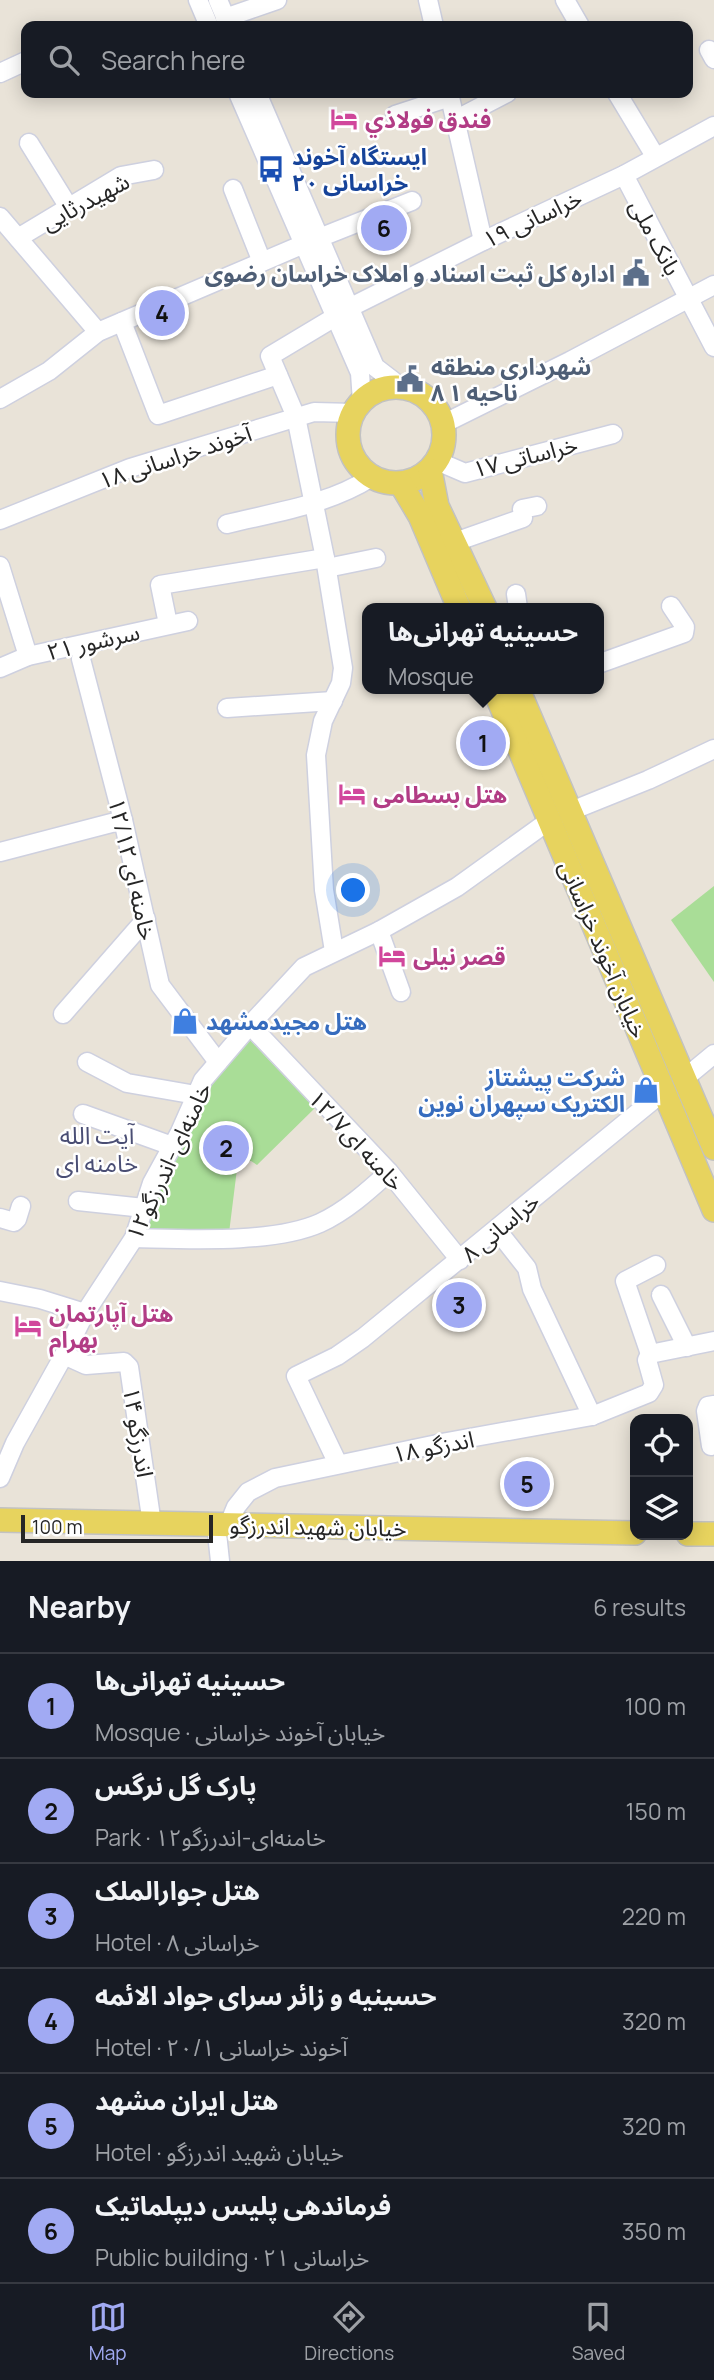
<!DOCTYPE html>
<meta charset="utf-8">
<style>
body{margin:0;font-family:Manrope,"Noto Sans Arabic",sans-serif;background:#242831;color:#f1f3f6}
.controls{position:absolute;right:21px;bottom:21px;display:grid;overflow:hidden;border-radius:14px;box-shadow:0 4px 18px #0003}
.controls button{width:63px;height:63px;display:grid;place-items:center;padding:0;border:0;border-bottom:2px solid #363941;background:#171b24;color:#f1f3f6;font:35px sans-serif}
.scale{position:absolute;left:21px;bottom:18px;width:192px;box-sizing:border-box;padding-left:7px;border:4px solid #262626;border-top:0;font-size:19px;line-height:24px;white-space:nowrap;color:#262626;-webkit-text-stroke:5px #fff;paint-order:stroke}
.you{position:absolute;left:354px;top:891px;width:24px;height:24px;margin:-18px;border:5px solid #fff;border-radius:50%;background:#1a73e8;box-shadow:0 0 0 10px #1a73e833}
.badge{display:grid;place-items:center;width:46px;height:46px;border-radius:50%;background:#a1aaf3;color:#111;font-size:23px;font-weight:700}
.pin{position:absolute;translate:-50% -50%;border:4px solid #fff;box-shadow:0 2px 7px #0006}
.popup{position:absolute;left:362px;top:603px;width:242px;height:91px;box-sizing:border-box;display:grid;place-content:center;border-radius:14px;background:#171b24;filter:drop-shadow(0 2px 5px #0005);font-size:23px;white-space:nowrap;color:#9ea1a6}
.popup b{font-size:26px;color:#f1f3f6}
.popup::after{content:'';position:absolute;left:50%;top:100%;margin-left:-14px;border:14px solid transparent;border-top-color:#171b24}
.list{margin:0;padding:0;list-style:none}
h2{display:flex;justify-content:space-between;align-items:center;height:91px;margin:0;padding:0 28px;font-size:30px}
h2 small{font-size:23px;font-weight:400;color:#9ea1a6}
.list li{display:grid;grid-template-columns:46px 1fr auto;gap:21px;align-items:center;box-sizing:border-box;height:105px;padding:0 28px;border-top:2px solid #363941}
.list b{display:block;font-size:26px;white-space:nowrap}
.list p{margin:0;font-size:23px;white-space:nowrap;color:#9ea1a6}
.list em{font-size:23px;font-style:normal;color:#9ea1a6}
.icon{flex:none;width:38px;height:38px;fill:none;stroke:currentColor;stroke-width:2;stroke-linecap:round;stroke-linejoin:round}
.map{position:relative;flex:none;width:714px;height:1561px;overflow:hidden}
.search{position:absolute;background:#171b24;box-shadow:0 4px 18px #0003;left:21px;right:21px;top:21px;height:77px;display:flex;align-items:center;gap:18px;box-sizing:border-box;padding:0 24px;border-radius:14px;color:#9ea1a6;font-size:26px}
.sheet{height:721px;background:#171b24}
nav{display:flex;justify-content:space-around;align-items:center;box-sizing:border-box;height:98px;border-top:2px solid #363941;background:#171b24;font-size:19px;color:#9ea1a6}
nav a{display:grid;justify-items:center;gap:4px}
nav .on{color:#a1aaf3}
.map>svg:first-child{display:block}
</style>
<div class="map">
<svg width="714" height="1561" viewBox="0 0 714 1561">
<rect width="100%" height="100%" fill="#e9e3d8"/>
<g fill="#a9dd97">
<path d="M714,886V982L671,920Z"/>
<path d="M249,1039L315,1108L257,1165L251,1161H238L229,1233L144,1234L159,1185L208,1086Z"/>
</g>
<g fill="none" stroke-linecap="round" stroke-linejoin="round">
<defs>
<g id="minor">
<path d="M198,0L209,26"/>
<path d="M218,0L229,26"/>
<path d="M428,0L434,26"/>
<path d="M565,0L580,26"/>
<path d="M225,18L277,0"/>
<path d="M709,50L714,59"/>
<path d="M0,73L26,61"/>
<path d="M238,93L360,373L362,402"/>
<path d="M257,93L375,367L401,387"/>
<path d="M449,93L483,241"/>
<path d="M617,93L655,156"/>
<path d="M395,115L450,97"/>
<path d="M455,120L507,93"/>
<path d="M29,143L68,206"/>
<path d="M624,175L714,347"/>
<path d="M233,189L262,262"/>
<path d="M0,217L98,332"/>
<path d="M18,238L121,176L154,170"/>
<path d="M319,238L412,201"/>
<path d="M349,308L483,241L624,175L714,126"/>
<path d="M122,322L158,415L278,375"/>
<path d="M0,399L49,371L98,332L304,244"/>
<path d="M443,424L570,361L714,285"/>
<path d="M437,461L465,473L613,434"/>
<path d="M0,520L130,468L314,412L354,413"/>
<path d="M227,524C276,512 328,505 372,477"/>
<path d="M455,542L523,518L522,509L537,506"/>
<path d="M0,566L28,656"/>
<path d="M327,568L376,558"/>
<path d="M516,594L518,608"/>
<path d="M168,624L160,585L325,558"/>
<path d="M81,659L123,820L160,985L218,1062"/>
<path d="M598,664L684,633L685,627L671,606"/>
<path d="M0,668L28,656L188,621"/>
<path d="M227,708L333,701"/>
<path d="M571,811L648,780L714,749"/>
<path d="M0,852L123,820"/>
<path d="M379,931L401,992"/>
<path d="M334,951L324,890L316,755L323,721L341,683L343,668L325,558L296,417L270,356L335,317"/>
<path d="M63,1014L146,919"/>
<path d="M250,1025L389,1172L460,1260"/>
<path d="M87,1062L127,1083L196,1095"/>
<path d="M685,1078L714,1054"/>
<path d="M83,1114L172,1146"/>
<path d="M78,1201L144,1208"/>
<path d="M0,1218L14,1222L17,1219L21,1206"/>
<path d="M497,1230L527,1268L532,1289L592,1416"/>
<path d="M134,1238C186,1239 273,1244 320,1223C346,1211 368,1191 389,1172"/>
<path d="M0,1291L40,1299L85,1313"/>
<path d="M661,1295L687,1347"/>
<path d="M650,1354L625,1281L656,1265"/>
<path d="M64,1355L86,1365L124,1362L129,1367L152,1524"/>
<path d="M711,1446L706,1411L708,1406L714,1405"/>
<path d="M338,1464L296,1376L337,1356L363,1338L663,1092"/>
<path d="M0,1478L15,1443L64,1355L85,1313L134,1238L152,1183L180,1132L203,1080L250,1025L304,967L379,931L457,887L550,820"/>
<path d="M216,1524L220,1561"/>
<path d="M229,1524L236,1507L248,1492L275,1478L447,1442L592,1416L649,1393L654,1385L647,1360L650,1354L714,1341"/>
</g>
<g id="major">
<circle cx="396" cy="435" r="48"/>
<path d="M430,470L437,506L485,608"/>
<path d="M401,484L420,516L459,608"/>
<path d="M494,689L714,1210"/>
<path d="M518,689L714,1148"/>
<path d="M0,1520L635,1533"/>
<path d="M688,1534H714"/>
</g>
</defs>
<use href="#minor" stroke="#ced0df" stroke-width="21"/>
<use href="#major" stroke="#c2c2c2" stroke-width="26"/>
<use href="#minor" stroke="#fff" stroke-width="18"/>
<use href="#major" stroke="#e7d35e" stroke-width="23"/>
</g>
<defs>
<symbol id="hotel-bare" viewBox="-9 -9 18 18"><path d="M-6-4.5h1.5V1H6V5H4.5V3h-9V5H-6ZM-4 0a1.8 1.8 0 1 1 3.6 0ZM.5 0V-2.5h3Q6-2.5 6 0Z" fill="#d1479c" stroke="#fff" stroke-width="2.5" paint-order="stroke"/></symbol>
<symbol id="bus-bare" viewBox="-9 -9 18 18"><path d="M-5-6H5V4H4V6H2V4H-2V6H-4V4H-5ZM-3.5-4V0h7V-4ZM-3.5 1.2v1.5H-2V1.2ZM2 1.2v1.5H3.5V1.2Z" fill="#1a4fb4" stroke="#fff" stroke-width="2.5" paint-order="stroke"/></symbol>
<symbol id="civic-bare" viewBox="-9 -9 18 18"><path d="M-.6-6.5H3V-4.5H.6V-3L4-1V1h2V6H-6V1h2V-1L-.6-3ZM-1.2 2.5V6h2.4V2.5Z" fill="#5c6f8a" stroke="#fff" stroke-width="2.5" paint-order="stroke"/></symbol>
<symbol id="shop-bare" viewBox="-9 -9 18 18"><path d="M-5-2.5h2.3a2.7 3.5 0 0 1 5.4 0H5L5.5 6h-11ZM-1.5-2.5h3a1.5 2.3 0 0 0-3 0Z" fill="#3f7fe0" stroke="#fff" stroke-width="2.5" paint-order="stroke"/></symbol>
</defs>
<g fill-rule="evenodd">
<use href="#hotel-bare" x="325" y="100" width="38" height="38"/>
<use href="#bus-bare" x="252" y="150" width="38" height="38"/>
<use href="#civic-bare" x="617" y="254" width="38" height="38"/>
<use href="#civic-bare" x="391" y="360" width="38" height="38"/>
<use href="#hotel-bare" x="333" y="775" width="38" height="38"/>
<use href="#hotel-bare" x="373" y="937" width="38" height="38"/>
<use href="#shop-bare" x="166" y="1002" width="38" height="38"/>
<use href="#shop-bare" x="627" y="1071" width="38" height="38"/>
<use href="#hotel-bare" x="9" y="1307" width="38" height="38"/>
</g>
<g text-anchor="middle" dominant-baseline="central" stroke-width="5" stroke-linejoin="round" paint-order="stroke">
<g font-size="23" font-weight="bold" fill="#b23c85" stroke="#fff" text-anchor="start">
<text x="365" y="119">فندق فولاذي</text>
<text x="373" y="794">هتل بسطامی</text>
<text x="413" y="956">قصر نیلی</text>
<text x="49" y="1313">هتل آپارتمان<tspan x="49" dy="26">بهرام</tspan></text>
</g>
<g font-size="23" font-weight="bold" fill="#164399" stroke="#fff" text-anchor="start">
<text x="292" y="156">ایستگاه آخوند<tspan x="292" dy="26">خراسانی ۲۰</tspan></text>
</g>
<g font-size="23" fill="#262626" stroke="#fff">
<text transform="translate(85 201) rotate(-28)">شهیدرثایی</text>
<text transform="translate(532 218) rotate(-25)">خراسانی ۱۹</text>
<text transform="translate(656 237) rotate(62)">بانک ملی</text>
<text transform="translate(175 456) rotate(-18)">آخوند خراسانی ۱۸</text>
<text transform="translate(525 456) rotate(-14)">خراساتی ۱۷</text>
<text transform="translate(93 641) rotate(-13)">سرشور ۲۱</text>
<text transform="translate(133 869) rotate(77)">خامنه ای ۱۲/۱۲</text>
<text transform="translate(604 949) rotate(67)">خیابان آخوند خراسانی</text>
<text transform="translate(357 1140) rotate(47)">خامنه ای۱۲/۷</text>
<text transform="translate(168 1161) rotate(-65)">خامنه‌ای-اندرزگو۱۲</text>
<text transform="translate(500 1227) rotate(-40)">خراسانی ۸</text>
<text transform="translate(139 1432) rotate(81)">اندرزگو ۱۴</text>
<text transform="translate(433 1446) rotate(-11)">اندزگو ۱۸</text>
<text transform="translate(318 1526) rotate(1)">خیابان شهید اندرزگو</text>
</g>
<g font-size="23" font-weight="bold" fill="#4e5e75" stroke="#fff" text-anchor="end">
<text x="615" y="273">اداره کل ثبت اسناد و املاک خراسان رضوی</text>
<text x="431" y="366" text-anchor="start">شهرداری منطقه<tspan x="431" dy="26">۸ ناحیه ۱</tspan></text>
</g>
<g font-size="23" font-weight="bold" fill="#366cbe" stroke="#fff" text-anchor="start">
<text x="206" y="1021">هتل مجيدمشهد</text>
<text x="625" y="1077" text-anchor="end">شرکت پیشتاز<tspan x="625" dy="26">الکتریک سپهران نوین</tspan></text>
</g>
<g font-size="24" fill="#4a4e74" stroke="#fff">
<text x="97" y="1134">آیت الله<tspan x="97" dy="28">خامنه ای</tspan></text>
</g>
</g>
</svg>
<div class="controls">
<button><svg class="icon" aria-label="locate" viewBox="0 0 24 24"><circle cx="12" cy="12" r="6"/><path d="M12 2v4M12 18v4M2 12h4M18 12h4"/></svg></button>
<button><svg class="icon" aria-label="layers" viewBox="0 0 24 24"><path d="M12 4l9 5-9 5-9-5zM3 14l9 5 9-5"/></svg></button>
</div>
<div class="scale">100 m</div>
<div class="you"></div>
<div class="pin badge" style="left:483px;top:743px">1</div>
<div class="popup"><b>حسینیه تهرانی‌ها</b>Mosque</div>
<div class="pin badge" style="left:226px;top:1148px">2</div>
<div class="pin badge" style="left:459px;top:1305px">3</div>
<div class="pin badge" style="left:162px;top:313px">4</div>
<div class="pin badge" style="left:527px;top:1484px">5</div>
<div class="pin badge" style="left:384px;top:228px">6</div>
<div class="search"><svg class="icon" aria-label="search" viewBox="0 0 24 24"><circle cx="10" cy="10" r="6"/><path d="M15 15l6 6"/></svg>Search here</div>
</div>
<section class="sheet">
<h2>Nearby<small>6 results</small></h2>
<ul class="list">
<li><span class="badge">1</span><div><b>حسینیه تهرانی‌ها</b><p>Mosque · خیابان آخوند خراسانی</p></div><em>100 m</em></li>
<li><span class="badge">2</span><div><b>پارک گل نرگس</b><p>Park · خامنه‌ای-اندرزگو۱۲</p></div><em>150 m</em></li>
<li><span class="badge">3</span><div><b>هتل جوارالملک</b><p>Hotel · خراسانی ۸</p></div><em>220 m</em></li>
<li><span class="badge">4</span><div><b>حسینیه و زائر سرای جواد الائمه</b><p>Hotel · آخوند خراسانی ۲۰/۱</p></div><em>320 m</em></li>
<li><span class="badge">5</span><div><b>هتل ایران مشهد</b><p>Hotel · خیابان شهید اندرزگو</p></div><em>320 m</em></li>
<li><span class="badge">6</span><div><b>فرماندهی پلیس دیپلماتیک</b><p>Public building · خراسانی ۲۱</p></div><em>350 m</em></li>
</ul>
</section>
<nav>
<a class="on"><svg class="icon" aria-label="map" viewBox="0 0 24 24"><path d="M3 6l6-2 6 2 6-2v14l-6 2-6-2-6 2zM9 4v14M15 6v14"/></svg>Map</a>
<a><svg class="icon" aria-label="directions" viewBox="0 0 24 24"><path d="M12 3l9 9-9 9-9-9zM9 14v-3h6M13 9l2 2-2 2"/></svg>Directions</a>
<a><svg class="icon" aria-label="saved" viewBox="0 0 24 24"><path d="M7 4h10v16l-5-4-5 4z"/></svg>Saved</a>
</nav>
